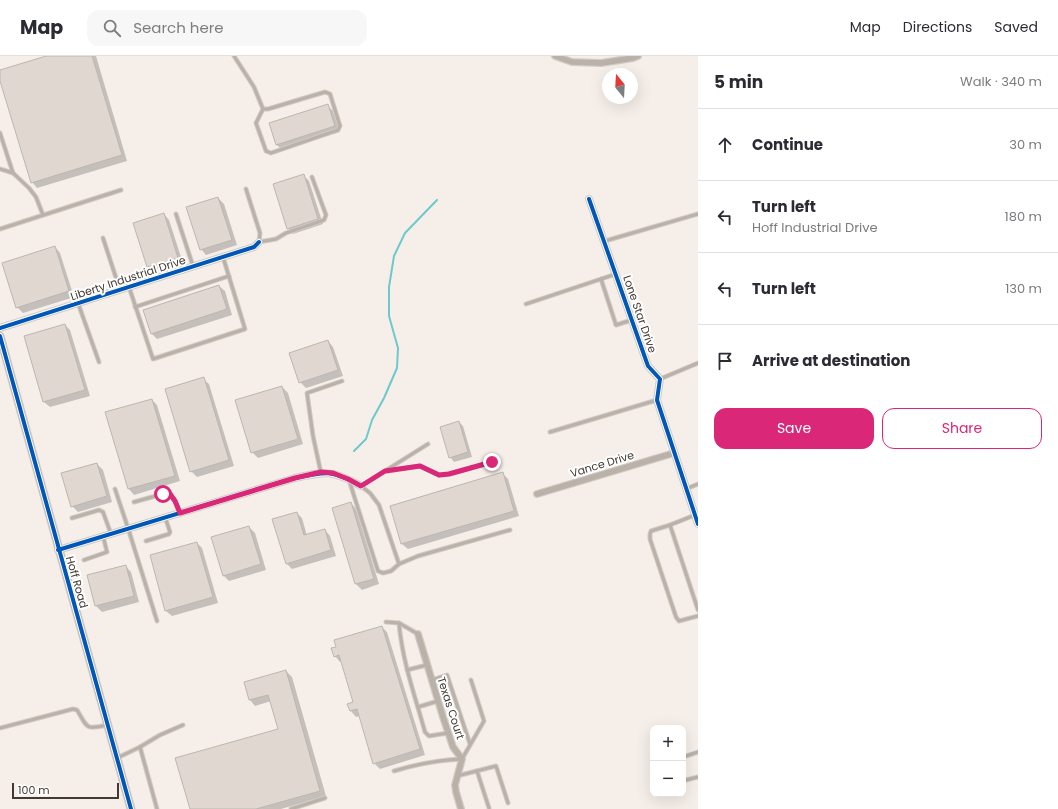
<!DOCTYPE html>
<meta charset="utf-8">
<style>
body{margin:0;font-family:Poppins,sans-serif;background:#f7f7f7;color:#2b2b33}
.controls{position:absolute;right:12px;bottom:12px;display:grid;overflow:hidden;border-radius:8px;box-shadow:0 4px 16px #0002}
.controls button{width:36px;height:36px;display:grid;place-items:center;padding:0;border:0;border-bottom:1px solid #e1e1e2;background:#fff;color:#2b2b33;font:20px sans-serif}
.compass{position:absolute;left:602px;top:12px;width:36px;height:36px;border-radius:50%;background:#fff;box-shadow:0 4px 16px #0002;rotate:342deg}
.scale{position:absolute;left:12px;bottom:10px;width:107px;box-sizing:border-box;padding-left:4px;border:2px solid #423932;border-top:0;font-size:11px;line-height:14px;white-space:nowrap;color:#423932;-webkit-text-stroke:3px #fff;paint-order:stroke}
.stop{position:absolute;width:12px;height:12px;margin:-9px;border:3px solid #db2777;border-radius:50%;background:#fff}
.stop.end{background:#db2777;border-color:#fff;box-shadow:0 1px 4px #0008}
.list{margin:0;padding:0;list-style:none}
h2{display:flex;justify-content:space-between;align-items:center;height:52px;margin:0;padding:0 16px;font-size:17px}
h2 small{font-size:13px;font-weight:400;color:#7c7c81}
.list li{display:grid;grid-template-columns:26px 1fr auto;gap:12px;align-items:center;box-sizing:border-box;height:72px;padding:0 16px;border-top:1px solid #e1e1e2}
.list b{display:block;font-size:15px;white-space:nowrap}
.list p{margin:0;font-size:13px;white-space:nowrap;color:#7c7c81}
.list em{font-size:13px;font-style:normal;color:#7c7c81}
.actions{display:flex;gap:8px;padding:12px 16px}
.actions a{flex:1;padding:9px 0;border:1px solid #db2777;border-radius:12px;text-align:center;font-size:14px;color:#db2777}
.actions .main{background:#db2777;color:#fff}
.icon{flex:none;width:22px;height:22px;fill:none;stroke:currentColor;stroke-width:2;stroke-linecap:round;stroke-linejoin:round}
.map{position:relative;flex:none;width:698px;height:753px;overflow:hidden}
header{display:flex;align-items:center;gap:24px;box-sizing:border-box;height:56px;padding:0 20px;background:#fff;border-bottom:1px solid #e1e1e2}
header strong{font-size:19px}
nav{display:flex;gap:22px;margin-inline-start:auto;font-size:14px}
.search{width:280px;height:36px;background:#f7f7f7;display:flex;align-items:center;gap:10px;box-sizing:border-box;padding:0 14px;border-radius:12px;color:#7c7c81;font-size:15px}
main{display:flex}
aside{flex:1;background:#fff}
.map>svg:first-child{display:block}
</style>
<header>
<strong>Map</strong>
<div class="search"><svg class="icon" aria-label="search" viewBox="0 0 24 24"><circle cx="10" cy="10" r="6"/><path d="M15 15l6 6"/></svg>Search here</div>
<nav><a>Map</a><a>Directions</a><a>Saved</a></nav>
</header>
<main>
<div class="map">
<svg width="698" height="753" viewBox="0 0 698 753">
<rect width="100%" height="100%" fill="#f6efe9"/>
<g fill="#0003">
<path d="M50,0H96L127,105L37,132L32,126L0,22V15Z"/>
<path d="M327,49L333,55L340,76L282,94L277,89Z"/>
<path d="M303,119L309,125L323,168L293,178L288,172Z"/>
<path d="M218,142L224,148L237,189L206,199L201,193Z"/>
<path d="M164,158L169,164L183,207L153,216L148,211Z"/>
<path d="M55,191L60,197L74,241L23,257L17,251Z"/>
<path d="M219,230L225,235L232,259L157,283L152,278Z"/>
<path d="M65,269L70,274L90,340L50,351L44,346Z"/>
<path d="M328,285L333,291L343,320L306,332L300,326Z"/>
<path d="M203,323L209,328L234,410L197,421L191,415Z"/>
<path d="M282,331L288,337L303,388L258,402L252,396Z"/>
<path d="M152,344L157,349L180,425L134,439L129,433L106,357Z"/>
<path d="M459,366L463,370L472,401L454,406L450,401Z"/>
<path d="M97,408L103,414L112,446L78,456L72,450Z"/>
<path d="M502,417L508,423L519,460L408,493L402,488L391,450Z"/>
<path d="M351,447L356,453L379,528L362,534L356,528L333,453Z"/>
<path d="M297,457L302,462L307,480L325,474L330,480L336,500L292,513L287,508Z"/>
<path d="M249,471L255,477L266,514L229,525L223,519Z"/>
<path d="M197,487L202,492L218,547L172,560L166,555L151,500Z"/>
<path d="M125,510L131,516L139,546L102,556L96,550L88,520Z"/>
<path d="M382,571L387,576L425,699L380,713L374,707L360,660L356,661L351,655L349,648L355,646L342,605L340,606L335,600Z"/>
<path d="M286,615L292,621L326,740L281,753H191L279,673L271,645L255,650L250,644L245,627Z"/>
</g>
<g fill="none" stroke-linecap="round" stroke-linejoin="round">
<path stroke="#6dc9cc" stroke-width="2" d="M354,395L366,383L372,364L384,342L397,312L398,292L389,260V231L394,200L405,177L437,144"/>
</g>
<g fill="#dfd7d0" stroke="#bdb6b0">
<path d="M46,0H92L122,99L31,127L0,25V14Z"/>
<path d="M328,48L335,70L276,89L269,67Z"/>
<path d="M304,118L318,163L287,173L273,128Z"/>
<path d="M218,141L232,184L200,194L186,151Z"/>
<path d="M164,157L178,202L147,211L133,167Z"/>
<path d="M55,190L69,235L16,252L2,207Z"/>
<path d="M219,229L227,253L151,278L143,254Z"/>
<path d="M65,268L85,334L43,346L24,280Z"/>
<path d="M328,284L338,314L299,327L289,297Z"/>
<path d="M204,321L229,404L190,416L165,333Z"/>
<path d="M282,330L298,383L251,397L235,344Z"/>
<path d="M152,343L175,420L128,433L105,356Z"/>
<path d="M459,365L468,396L449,402L440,371Z"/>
<path d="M97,407L107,440L71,451L61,417Z"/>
<path d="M503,416L514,455L401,488L390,450Z"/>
<path d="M351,446L374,523L355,528L332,452Z"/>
<path d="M297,456L304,479L325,473L331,494L286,508L272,463Z"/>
<path d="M249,470L261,508L223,520L211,481Z"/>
<path d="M197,486L213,541L165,555L150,499Z"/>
<path d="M126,509L134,540L95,550L87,519Z"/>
<path d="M382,570L420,693L373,708L357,653L350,655L347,648L353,646L339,599L334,601L331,592L336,591L334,584Z"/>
<path d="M286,614L320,735L256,753H190L175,702L278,673L268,639L249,644L244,626Z"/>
</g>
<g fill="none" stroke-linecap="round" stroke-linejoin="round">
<defs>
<g id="service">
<path d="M234,0L254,31L263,53L256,67L266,95L271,97L338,74L340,70L330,38L325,36L268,53H263"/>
<path d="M0,77L13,117L29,132L36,141L43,159"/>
<path d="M0,113L13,117"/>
<path d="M246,133L260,177L259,186L276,183L286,177L324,164L326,159L312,121"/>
<path d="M176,158L193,210"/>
<path d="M0,173L121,134"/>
<path d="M103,182L120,234"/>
<path d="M605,185L698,158"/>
<path d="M616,218L601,223L616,269L632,264"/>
<path d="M129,231L153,303L245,273L223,201"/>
<path d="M78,247L99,306"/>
<path d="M526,248L601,223"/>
<path d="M135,251L229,220"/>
<path d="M660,323L698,307"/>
<path d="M550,376L657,344"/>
<path d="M387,415L420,410L439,419L449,418L492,406"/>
<path d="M321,417L313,380L307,337L342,325"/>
<path d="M349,424L378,515L383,517L391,515L399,508L418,500L510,474"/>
<path d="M115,433L128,472L157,565"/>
<path d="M686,433L698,428"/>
<path d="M134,446L163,438H170L175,445L180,457"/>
<path d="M695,459L670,469L698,554"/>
<path d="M72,462L99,454L103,456L111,478"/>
<path d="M670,469L651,475L650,478V483L676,561L679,565L698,560"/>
<path d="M146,485L169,478L170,476L165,461"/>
<path d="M84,504L107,496L103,480"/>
<path d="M399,508L379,449L370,437L361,430L428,388"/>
<path d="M386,566L399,567L418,578"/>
<path d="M399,567C402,604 415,640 425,676L429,680L448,677"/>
<path d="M407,614L427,609"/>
<path d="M432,624L447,619L470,688"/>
<path d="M418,651L438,645"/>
<path d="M0,672L73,653L77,654C88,672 85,674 107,669"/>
<path d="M140,691L157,753"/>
<path d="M683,701L698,696"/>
<path d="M117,702L140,691L160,679L183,669"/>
<path d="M394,715C417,708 438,704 462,703L484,665L471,624"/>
<path d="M477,715L489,752"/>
<path d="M457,720L496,710L508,747"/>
<path d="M683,722L686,724L698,721"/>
<path d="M291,753L325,742"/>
</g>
<g id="minor">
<path d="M555,0L572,6L601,7L633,2L638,0"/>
<path d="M589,143L648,310L660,323L657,344L698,468"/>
<path d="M0,272L254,191L259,186"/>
<path d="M537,438L674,397"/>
<path d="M58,494L295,422C327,415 332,414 361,430"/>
<path d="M418,578L443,661L453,691L462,703L455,729L456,736L461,753"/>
</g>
<path id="tertiary" d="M0,280L131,753"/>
</defs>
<use href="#service" stroke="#d1cbc5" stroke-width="5"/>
<use href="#minor" stroke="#d1cbc5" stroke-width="8"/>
<use href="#tertiary" stroke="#d1cbc5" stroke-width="9"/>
<use href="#service" stroke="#bab1a9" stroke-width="3"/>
<use href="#minor" stroke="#bab1a9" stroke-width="5.5"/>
<use href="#tertiary" stroke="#bab1a9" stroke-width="7"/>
<defs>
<g id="cycleway">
<path d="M589,143L648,310L660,323L657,344L698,468"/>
<path d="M0,272L254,191L259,186"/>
<path d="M0,280L131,753"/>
<path d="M58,494L295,422C327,415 332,414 361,430"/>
</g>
</defs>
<use href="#cycleway" stroke="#fff" stroke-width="6"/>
<use href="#cycleway" stroke="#0057b8" stroke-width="4"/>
</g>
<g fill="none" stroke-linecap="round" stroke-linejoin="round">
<path stroke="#db2777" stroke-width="5" d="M163,438H170L175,445L180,457L295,422L321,416L333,417L348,423L361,430L385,415L420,410L439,419L449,418L492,406"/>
</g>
<g text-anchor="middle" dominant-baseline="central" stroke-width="4" stroke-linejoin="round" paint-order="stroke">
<g font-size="11" fill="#423932" stroke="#fff">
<text transform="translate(128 222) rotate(-18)">Liberty Industrial Drive</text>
<text transform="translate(640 258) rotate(71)">Lone Star Drive</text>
<text transform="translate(602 408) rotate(-17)">Vance Drive</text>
<text transform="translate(77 526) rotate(74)">Hoff Road</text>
<text transform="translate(451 652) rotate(72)">Texas Court</text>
</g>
</g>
</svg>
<div class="controls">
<button>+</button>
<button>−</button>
</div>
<svg class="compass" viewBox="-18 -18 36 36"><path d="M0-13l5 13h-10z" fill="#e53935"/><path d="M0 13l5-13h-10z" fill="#7c7c81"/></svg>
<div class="scale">100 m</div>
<div class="stop" style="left:163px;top:438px"></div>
<div class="stop end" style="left:492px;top:406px"></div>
</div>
<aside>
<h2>5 min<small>Walk · 340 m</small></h2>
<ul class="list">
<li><svg class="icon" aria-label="ahead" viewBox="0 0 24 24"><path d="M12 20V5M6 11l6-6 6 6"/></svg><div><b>Continue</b></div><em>30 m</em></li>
<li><svg class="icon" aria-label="left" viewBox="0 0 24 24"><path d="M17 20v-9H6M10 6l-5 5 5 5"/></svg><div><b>Turn left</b><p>Hoff Industrial Drive</p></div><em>180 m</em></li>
<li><svg class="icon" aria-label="left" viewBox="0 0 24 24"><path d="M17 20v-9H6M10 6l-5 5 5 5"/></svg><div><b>Turn left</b></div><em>130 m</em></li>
<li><svg class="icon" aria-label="arrive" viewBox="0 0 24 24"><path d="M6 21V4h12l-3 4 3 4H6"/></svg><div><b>Arrive at destination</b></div></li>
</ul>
<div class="actions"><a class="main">Save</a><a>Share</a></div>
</aside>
</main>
